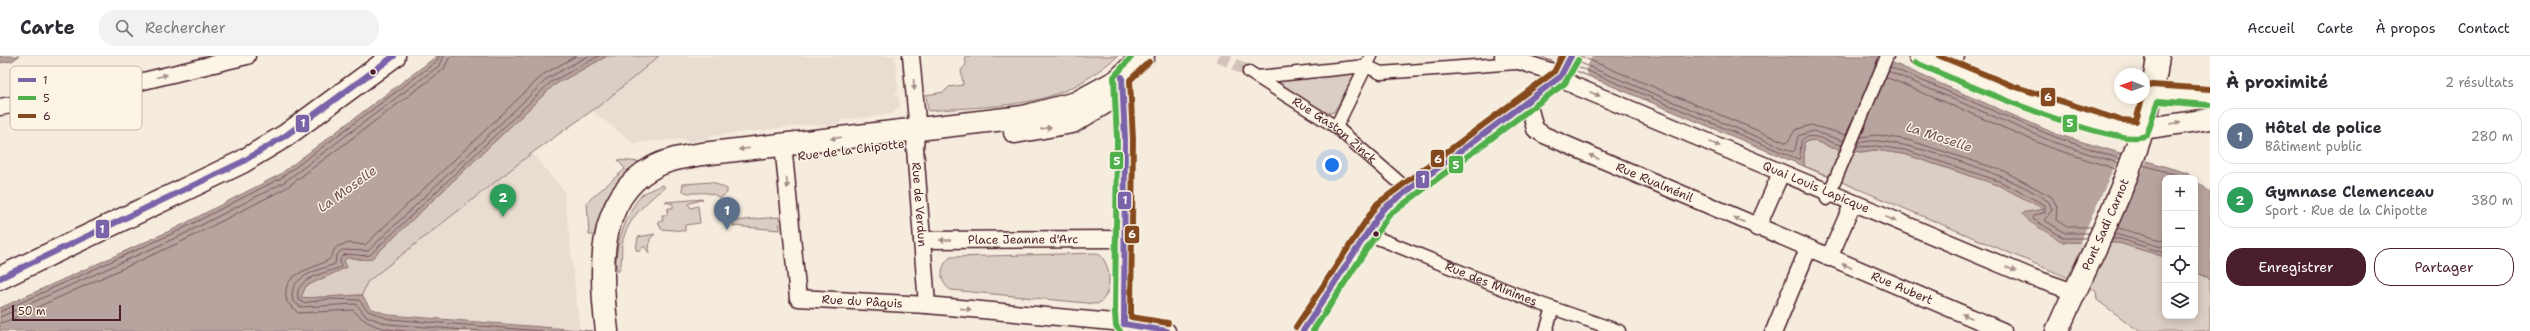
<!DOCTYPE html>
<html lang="fr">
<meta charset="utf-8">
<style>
body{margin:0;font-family:"Shantell Sans",sans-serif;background:#f2f2f3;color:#2b2b33}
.controls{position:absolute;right:12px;bottom:12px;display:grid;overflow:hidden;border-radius:8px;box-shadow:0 2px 10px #0003}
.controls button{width:36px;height:36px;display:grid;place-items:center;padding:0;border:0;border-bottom:1px solid #e1e1e2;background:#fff;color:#2b2b33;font:20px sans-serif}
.compass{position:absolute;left:2114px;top:12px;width:36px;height:36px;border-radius:50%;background:#fff;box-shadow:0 2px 10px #0003;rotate:271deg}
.scale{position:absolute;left:12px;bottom:10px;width:109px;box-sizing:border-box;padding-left:4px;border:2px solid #4a1f2b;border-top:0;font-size:11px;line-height:14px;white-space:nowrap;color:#4a1f2b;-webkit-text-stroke:3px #fcf5e5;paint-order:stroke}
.you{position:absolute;left:1332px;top:109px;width:14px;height:14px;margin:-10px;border:3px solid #fff;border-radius:50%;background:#1a73e8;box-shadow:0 0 0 6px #1a73e833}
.badge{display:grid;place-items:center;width:26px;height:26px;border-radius:50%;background:#4a1f2b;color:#fff;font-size:13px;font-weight:700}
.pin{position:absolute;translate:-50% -33px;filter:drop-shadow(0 1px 2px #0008)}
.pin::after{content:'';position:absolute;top:21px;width:14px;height:12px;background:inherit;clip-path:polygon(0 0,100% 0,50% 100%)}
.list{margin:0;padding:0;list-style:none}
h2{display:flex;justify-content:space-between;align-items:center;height:52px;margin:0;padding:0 16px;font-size:17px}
h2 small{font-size:13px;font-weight:400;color:#7c7c81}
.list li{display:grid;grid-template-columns:26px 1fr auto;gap:12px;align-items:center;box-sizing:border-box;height:56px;margin:0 8px 8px;padding:0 8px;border:1px solid #e1e1e2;border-radius:16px}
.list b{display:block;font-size:15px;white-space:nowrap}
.list p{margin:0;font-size:13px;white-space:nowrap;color:#7c7c81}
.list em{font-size:13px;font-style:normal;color:#7c7c81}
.actions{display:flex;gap:8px;padding:12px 16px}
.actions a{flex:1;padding:9px 0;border:1px solid #4a1f2b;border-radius:16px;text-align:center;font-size:14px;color:#4a1f2b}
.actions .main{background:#4a1f2b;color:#fff}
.icon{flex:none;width:22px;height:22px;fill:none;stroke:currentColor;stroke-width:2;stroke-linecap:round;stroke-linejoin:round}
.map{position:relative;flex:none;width:2210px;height:275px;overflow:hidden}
header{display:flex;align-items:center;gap:24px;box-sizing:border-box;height:56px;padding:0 20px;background:#fff;border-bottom:1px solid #e1e1e2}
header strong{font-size:19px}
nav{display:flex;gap:22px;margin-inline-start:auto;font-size:14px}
.search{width:280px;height:36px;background:#f2f2f3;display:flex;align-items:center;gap:10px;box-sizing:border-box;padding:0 14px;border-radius:16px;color:#7c7c81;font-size:15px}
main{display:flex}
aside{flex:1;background:#fff}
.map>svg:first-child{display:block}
</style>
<header>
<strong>Carte</strong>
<div class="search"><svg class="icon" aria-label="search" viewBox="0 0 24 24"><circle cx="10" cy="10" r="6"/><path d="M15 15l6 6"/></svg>Rechercher</div>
<nav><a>Accueil</a><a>Carte</a><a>À propos</a><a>Contact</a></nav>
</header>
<main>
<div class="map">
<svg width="2210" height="275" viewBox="0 0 2210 275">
<rect width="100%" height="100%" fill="#f5ecde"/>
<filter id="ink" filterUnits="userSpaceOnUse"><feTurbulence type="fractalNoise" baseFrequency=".025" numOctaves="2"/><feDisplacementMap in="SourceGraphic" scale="8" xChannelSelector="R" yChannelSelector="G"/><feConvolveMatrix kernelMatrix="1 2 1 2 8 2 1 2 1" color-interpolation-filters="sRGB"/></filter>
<g filter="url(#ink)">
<g fill="#e8ddd0">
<path d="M659,0H895L898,35L895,37L899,42L900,51L893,56V58L842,64L840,68L818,70L815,68L711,80L709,83L687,86L684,83L633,87L592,55Z"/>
<path d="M532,97L564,135L580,274L389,259L370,252L362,239L367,226Z"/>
</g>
<g fill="#dbcec4" stroke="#927678">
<path d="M607,0H659L603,47L532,97L367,226L362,239C353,239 304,243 301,241L306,230L347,211L344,205L346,202C355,201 362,205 371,203L554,29Z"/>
<path d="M965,0H1118C1099,15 1080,30 1056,38C1018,52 968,51 928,55L926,39L944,36L949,31L963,29L961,14L966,9Z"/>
<path d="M1359,12L1334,56L1323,58L1273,23Z"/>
<path d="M1813,84L1832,92L1861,96L1875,94L1904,98L1998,129L2045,153L2022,157L2063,186L2119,187L2165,201V260H2195V215L2210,224V275H2139L2097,244L2096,235L2090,231L1804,110V86Z"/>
<path d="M618,104L641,106C617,128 601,147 594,179H589L587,146L625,113Z"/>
<path d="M712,126L727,133V137L720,142C704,131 692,142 682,134L683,128Z"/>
<path d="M663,129L665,131C646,146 627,163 622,188C621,196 623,210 618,216C610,199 629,150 643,138C649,134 657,131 663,129Z"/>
<path d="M703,143L688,148L691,152L698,150L700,167L685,169V175L661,173L658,165H663L662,159H667L668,152H673V148L665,146Z"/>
<path d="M779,161L780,174L733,170V165Z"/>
<path d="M655,178L650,183L649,197L644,190L640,195L636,194L638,181Z"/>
<path d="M1097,197C1112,205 1114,241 1097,248L951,234C938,227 940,208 951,201Z"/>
</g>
<g fill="#b8a39e" stroke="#8c6e70">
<path d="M0,0H19L12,5L0,7Z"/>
<path d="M437,0H607L554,29L371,203C362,205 354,201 346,202L344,205L347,211L306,230L301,241C304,243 353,239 362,239L370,252L389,259L593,275H0V252L176,172L279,119Z"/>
<path d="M1540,0H1877L2056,78L2187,117L2193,122H2165V201L2119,187L2063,186L2030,166L2022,157L2044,153L1998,129L1904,98L1875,94L1861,96L1832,92L1813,84L1804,86V110L1842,126Z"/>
<path d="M2195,124L2210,136V224L2195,215Z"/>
</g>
<g fill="#f5ecde">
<path d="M1541,0H1592L1586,13L1588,19Z"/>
<path d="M2124,98L2147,104L2109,189L2079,188L2120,99Z"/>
</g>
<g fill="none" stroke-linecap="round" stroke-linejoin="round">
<g stroke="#765459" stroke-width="1">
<path d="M1580,0L1787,87L1795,74L1811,69L1846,79"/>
<path d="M1578,6L1793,96L1795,94L1798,80L1813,75L1844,85"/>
<path d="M1576,10L1798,103L1800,102L1801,85C1810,73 1830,88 1842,89"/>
<path d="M1890,11L2055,81L2120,103"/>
<path d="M1888,15L2053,86L2118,107"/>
<path d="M1886,21L2051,92L2116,113"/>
<path d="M1861,81L1877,79L1908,84L2004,115L2052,141L2057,151L2056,164L2067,171H2092"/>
<path d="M1858,86C1864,87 1870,84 1877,85C1915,87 2019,122 2049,146L2052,154L2045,163L2046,165L2065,177H2089"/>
<path d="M1856,91L1876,90L1905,94L1999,125L2045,149V156L2033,160V163L2064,182H2087"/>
<path d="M2143,109L2187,122"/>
<path d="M2118,172L2165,185"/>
<path d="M2115,178L2165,192"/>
<path d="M2113,183H2120L2165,197"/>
<path d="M0,256L178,175L281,122L437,5L439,0"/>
<path d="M0,261L180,180L283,127L440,9L444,0"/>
<path d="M0,267L7,265L183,185L286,132L444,13L450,0"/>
<path d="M405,275C382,273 369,271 353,254L298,257L287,246C279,216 311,215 328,204C332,202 333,193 338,190L350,187L365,189L544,18L576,0"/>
<path d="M480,275L387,268L366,260L356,248L301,251L293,245C286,221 319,214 335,208L336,200L342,194L368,195L548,22L588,0"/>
<path d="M543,275L389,263L368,255L359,244L329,243L303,247L298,243C293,222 327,217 341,211L340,203L344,199C353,197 360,201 370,199L551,26L599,0"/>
</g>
<path stroke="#d3c3ba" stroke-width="12" stroke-dasharray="12 6" stroke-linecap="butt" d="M1219,0L1249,16"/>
<path stroke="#d3c3ba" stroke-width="16" stroke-dasharray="16 8" stroke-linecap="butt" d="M1125,57V83"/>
<defs>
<g id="pedestrian">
<path d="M1249,16L1257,21L1366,10L1371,0"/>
<path id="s1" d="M1257,21L1336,71L1408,134"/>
<path d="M1336,71L1366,10L1381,17L1516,7"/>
<path d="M1827,143L1887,0"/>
<path id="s2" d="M1365,177L1541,248L1619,275"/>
<path d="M1546,275L1553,252"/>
</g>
<g id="minor">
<path id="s3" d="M911,0L917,65L915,92L927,249"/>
<path id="s4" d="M1503,0L1553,16L1575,30L2031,221L2074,236"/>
<path d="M1951,14L1956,0"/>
<path d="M1122,21L1125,57"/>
<path id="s5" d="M1528,46L1535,73L1544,79L2003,275"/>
<path d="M0,51L131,28L247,0"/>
<path id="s6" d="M783,88L798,242L927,249L1135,268L1167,275"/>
<path d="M1757,172L1781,117"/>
<path id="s7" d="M922,184L1124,183"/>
<path d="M1829,202L1853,147"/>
<path d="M1124,268L1125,83"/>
<path d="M1303,275L1383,153L1528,46L1560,21L1571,0"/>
<path d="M1774,275L1808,193"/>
</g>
<g id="tertiary">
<path d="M1919,0L2010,38L2119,72L2142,73L2210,63"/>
<path d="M2152,37L2210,41"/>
</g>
<g id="secondary">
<path d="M1015,76L1072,66L1104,47"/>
<path d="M607,275C600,220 595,143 652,112C667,103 686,101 702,98L1023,61L1076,47L1117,25L1143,0"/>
<path id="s8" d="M2057,275C2096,187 2147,97 2158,0"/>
</g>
<path id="primary" d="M0,222L242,106L285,80L394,0"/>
</defs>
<use href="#pedestrian" stroke="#4a1f2b" stroke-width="15"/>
<use href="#minor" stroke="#4a1f2b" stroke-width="19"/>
<use href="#tertiary" stroke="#4a1f2b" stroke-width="23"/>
<use href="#secondary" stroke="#4a1f2b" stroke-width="25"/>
<use href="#primary" stroke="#4a1f2b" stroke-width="25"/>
<use href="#pedestrian" stroke="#fcf5e5" stroke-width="12"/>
<use href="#minor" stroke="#fcf5e5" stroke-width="16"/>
<use href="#tertiary" stroke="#fcf5e5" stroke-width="20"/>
<use href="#secondary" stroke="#fcf5e5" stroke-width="22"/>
<use href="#primary" stroke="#fcf5e5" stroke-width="22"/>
<defs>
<g id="bus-1">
<path d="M1122,21L1125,83L1124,268"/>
<path d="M0,222L242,106L285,80L394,0"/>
<path d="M1124,268L1167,275"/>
<path d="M1303,275L1383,153L1560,21L1571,0"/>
</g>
<g id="bus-2">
<path d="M1916,7C1951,22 2119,96 2147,79L2158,45L2209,49"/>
<path d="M1120,275L1116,270L1115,257L1117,83L1114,21L1132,0"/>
<path d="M1313,275L1389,159L1565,27L1578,4"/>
</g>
<g id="bus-3">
<path d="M1940,0L2013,30L2120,64L2136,65L2142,42"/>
<path d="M1149,6L1130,24L1133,83L1131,257V261L1168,267"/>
<path d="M2144,36L2147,31L2152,29L2210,33"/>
<path d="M1296,271L1377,148L1554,16L1562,0"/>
</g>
</defs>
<use href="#bus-1" stroke="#fcf5e5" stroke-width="9"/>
<use href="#bus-2" stroke="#fcf5e5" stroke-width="9"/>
<use href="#bus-3" stroke="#fcf5e5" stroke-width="9"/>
<use href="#bus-1" stroke="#7a63a9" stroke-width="6"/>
<use href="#bus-2" stroke="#50b04b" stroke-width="6"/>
<use href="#bus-3" stroke="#85491f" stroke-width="6"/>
</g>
<defs><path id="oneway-solid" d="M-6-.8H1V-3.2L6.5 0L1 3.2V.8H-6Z"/></defs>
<g fill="#a38a88">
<use href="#oneway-solid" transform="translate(162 20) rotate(-15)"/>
<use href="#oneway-solid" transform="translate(914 29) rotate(85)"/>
<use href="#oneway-solid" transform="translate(1595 38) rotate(23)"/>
<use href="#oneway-solid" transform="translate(2176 67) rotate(-9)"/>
<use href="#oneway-solid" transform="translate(1046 72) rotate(-12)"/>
<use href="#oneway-solid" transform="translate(836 82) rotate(173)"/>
<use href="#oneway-solid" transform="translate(1715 88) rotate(23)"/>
<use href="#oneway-solid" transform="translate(744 93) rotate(173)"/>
<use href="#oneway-solid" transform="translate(1594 101) rotate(-156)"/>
<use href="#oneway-solid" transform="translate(787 127) rotate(85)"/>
<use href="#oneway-solid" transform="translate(1891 163) rotate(23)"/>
<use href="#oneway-solid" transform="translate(1739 164) rotate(-158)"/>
<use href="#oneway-solid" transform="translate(945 184) rotate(180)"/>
<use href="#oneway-solid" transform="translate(1847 210) rotate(-157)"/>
<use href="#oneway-solid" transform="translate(2011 213) rotate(23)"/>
<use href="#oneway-solid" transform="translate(966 253) rotate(6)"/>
<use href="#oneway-solid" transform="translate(1967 260) rotate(-157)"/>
</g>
</g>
<g fill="#4a1f2b" stroke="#fcf5e5" stroke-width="1.5">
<circle cx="373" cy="16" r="3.5"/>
<circle cx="1376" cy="178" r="3.5"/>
</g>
<g text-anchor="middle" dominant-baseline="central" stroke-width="3" stroke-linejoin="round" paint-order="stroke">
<g font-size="12" fill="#4a1f2b" stroke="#fcf5e5">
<text stroke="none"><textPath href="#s1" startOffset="94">Rue Gaston Zinck</textPath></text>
<text transform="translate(851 94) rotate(-7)">Rue de la Chipotte</text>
<text stroke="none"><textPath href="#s5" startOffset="159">Rue Rualménil</textPath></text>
<text stroke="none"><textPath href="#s4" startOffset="340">Quai Louis Lapicque</textPath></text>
<text stroke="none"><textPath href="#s3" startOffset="149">Rue de Verdun</textPath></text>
<text stroke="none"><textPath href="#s8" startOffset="117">Pont Sadi Carnot</textPath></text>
<text stroke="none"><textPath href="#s7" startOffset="101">Place Jeanne d'Arc</textPath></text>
<text stroke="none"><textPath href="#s2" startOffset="136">Rue des Minimes</textPath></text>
<text stroke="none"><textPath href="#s5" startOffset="428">Rue Aubert</textPath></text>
<text stroke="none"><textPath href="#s6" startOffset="219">Rue du Pâquis</textPath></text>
</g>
<g font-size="13" font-style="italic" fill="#704d53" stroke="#fcf5e5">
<text transform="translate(1939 81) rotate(18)">La Moselle</text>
<text transform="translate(347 133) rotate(-36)">La Moselle</text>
</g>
</g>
<rect x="10" y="10" width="132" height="64" rx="6" fill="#fcf5e5" stroke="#c7b5ad" stroke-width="1"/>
<rect x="18" y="22" width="18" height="4" fill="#7a63a9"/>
<rect x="18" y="40" width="18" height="4" fill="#50b04b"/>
<rect x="18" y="58" width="18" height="4" fill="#85491f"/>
<g font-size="11" fill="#4a1f2b">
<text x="43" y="28">1</text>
<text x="43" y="46">5</text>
<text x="43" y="64">6</text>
</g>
<g stroke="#fcf5e5" stroke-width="1.5">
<rect x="2040" y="31" width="16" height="20" rx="4" fill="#85491f"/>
<rect x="295" y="58" width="15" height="19" rx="4" fill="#7a63a9"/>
<rect x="2062" y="58" width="16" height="19" rx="4" fill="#50b04b"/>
<rect x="1430" y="93" width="15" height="19" rx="4" fill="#85491f"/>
<rect x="1109" y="95" width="15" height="19" rx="4" fill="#50b04b"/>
<rect x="1448" y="99" width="16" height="19" rx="4" fill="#50b04b"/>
<rect x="1415" y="114" width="15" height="19" rx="4" fill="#7a63a9"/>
<rect x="1117" y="135" width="15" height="19" rx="4" fill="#7a63a9"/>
<rect x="95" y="163" width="15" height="20" rx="4" fill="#7a63a9"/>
<rect x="1124" y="169" width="16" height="19" rx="4" fill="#85491f"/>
</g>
<g font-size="11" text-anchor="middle" font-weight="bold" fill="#fff">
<text x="2048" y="45">6</text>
<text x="303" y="71">1</text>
<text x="2070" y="71">5</text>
<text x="1438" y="107">6</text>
<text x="1117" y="109">5</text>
<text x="1456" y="113">5</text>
<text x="1423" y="127">1</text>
<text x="1125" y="148">1</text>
<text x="102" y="177">1</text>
<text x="1132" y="182">6</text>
</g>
</svg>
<div class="controls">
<button>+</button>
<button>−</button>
<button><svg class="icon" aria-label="locate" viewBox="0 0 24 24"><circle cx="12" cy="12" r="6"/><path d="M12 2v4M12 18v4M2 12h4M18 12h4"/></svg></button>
<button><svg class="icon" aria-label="layers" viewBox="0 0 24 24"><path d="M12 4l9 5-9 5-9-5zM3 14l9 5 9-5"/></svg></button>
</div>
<svg class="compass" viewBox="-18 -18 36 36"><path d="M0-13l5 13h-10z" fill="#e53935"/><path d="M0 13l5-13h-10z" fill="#7c7c81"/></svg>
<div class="scale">50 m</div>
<div class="you"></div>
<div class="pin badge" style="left:727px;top:174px;background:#5c6f8a">1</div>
<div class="pin badge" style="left:503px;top:161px;background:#2e9e5b">2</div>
</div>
<aside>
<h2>À proximité<small>2 résultats</small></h2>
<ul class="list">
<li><span class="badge" style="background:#5c6f8a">1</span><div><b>Hôtel de police</b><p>Bâtiment public</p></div><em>280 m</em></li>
<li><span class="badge" style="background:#2e9e5b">2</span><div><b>Gymnase Clemenceau</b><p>Sport · Rue de la Chipotte</p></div><em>380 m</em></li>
</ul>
<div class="actions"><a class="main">Enregistrer</a><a>Partager</a></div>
</aside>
</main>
